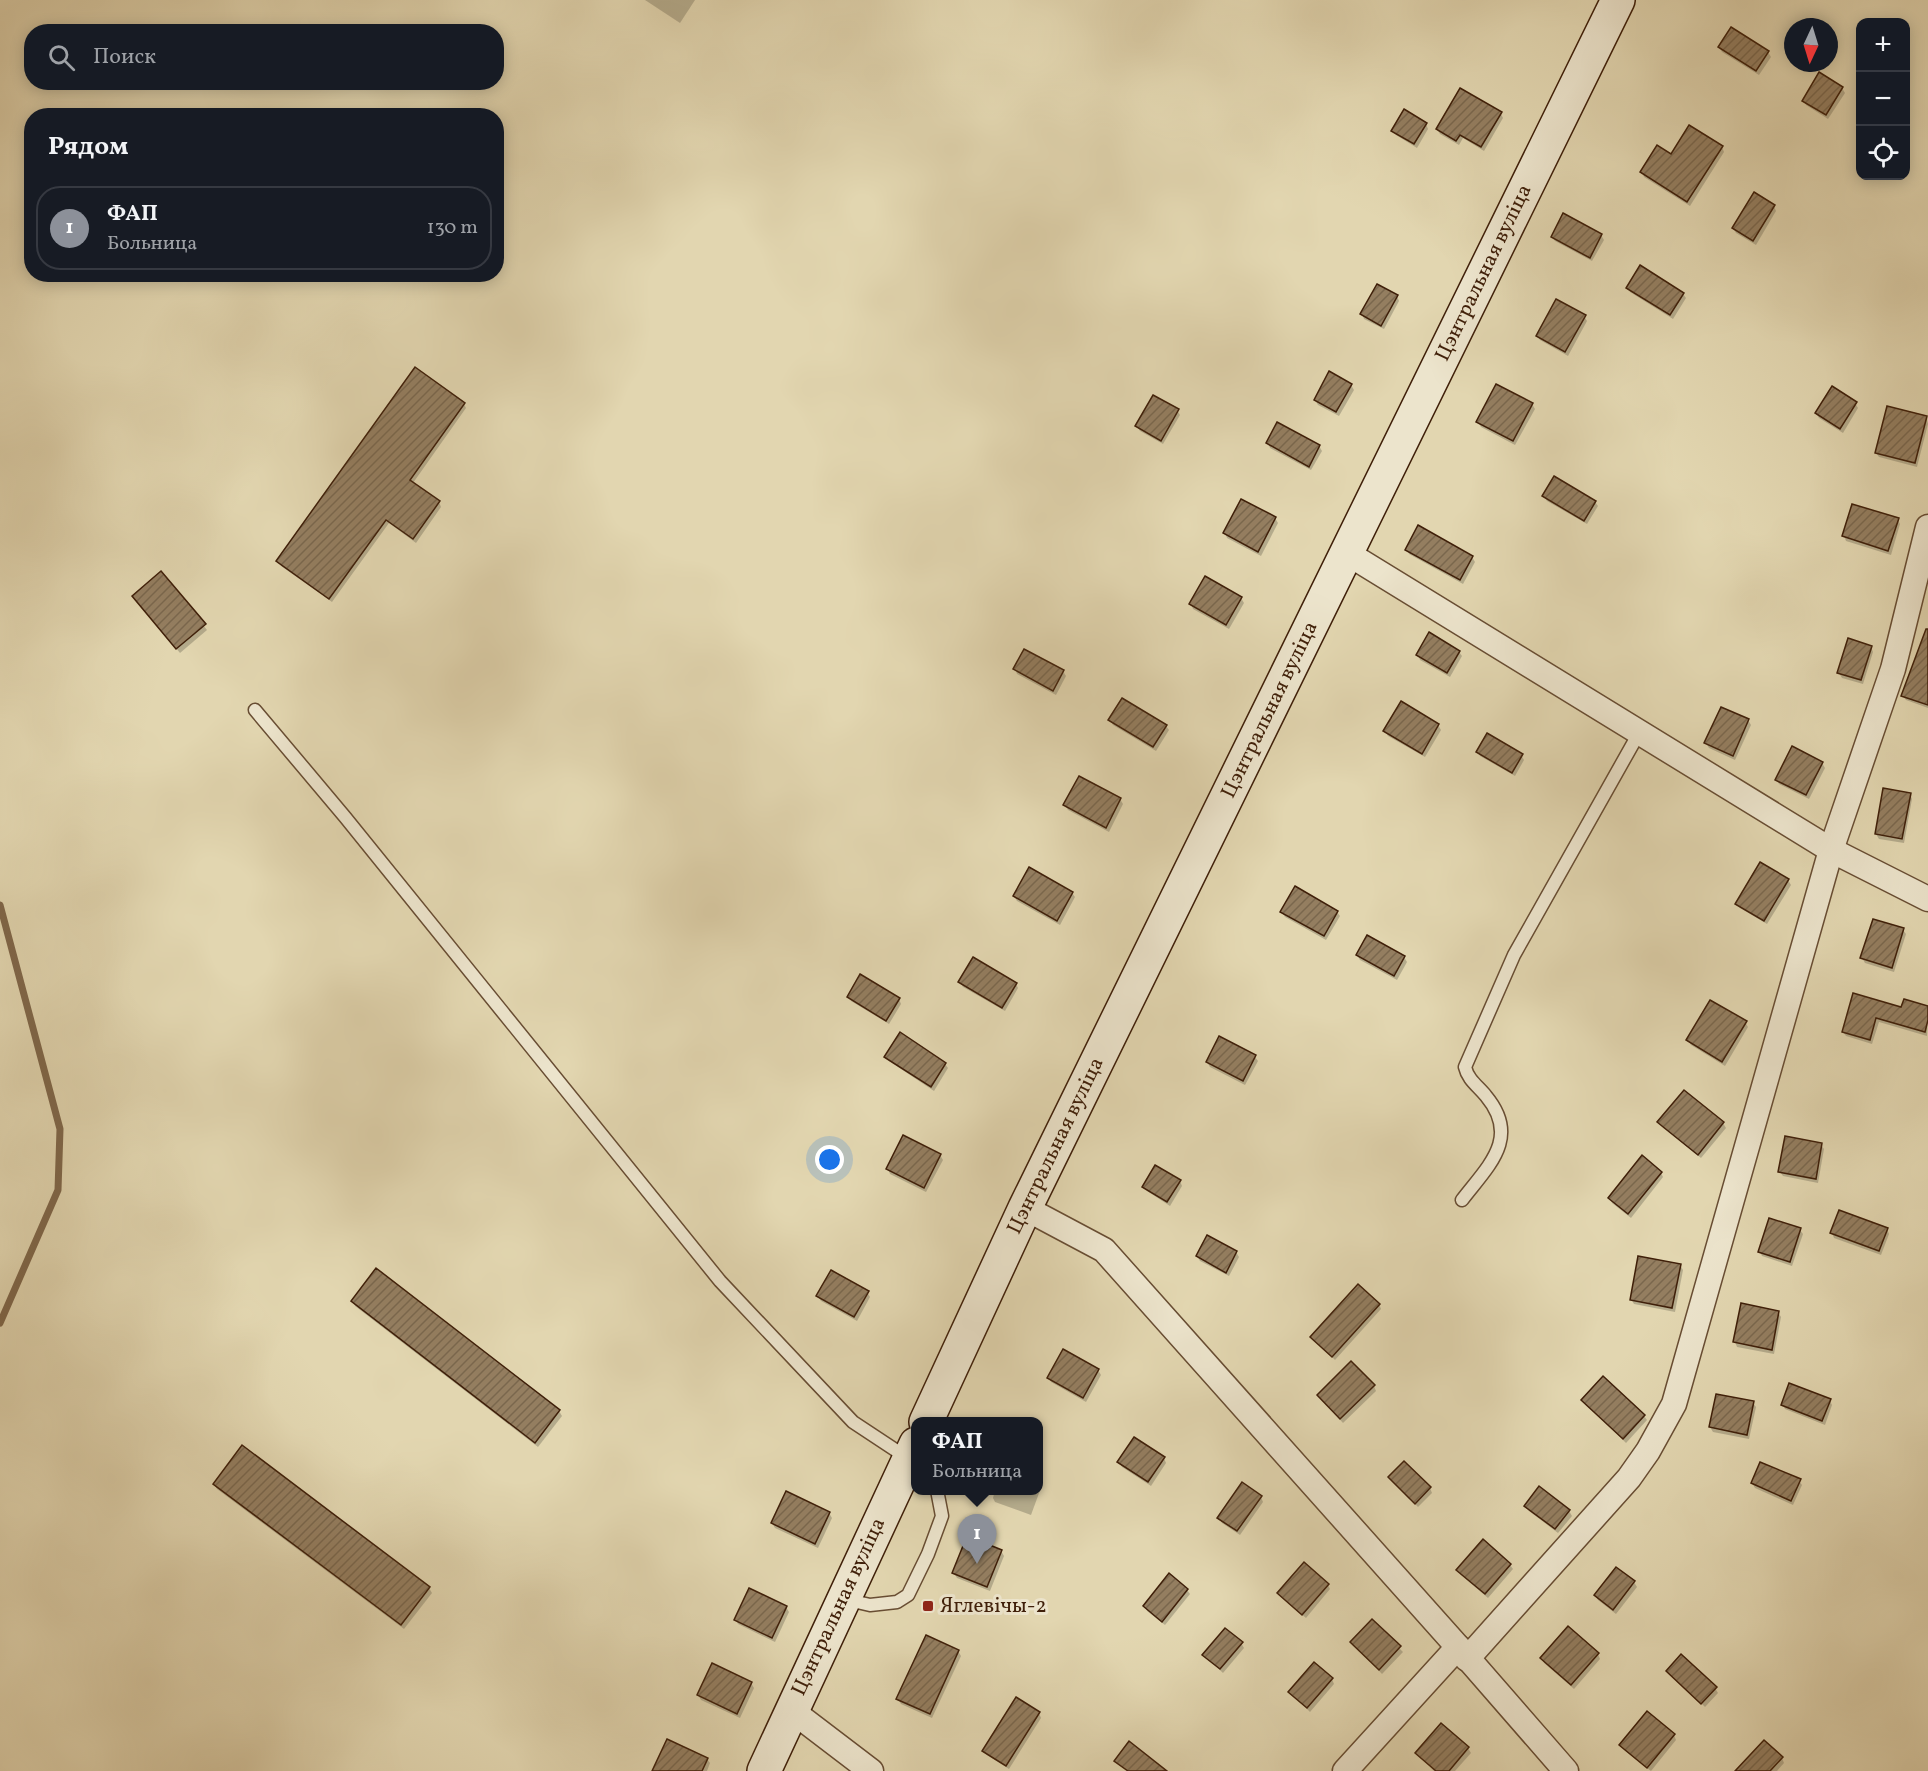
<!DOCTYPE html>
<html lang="ru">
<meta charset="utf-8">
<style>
body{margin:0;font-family:Vollkorn,serif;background:#20242c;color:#f1f3f6}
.controls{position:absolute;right:18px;top:18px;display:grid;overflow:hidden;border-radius:12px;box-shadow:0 3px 15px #0003}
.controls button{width:54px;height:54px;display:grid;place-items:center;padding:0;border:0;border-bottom:2px solid #363941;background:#171b24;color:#f1f3f6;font:30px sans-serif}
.compass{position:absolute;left:1784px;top:18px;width:54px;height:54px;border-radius:50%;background:#171b24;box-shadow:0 3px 15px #0003;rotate:184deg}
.you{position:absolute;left:830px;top:1160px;width:21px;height:21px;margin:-15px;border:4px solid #fff;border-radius:50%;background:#1a73e8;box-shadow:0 0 0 9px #1a73e833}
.badge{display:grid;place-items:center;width:39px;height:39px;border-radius:50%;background:#8c9099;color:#fff;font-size:20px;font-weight:700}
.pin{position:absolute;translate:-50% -50px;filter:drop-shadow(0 2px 3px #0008)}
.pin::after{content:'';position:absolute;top:32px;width:21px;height:18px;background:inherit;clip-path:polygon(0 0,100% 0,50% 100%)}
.popup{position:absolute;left:911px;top:1417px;width:132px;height:78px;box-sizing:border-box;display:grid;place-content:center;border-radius:12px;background:#171b24;filter:drop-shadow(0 2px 4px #0005);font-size:20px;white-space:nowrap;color:#9ea1a6}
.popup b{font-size:22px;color:#f1f3f6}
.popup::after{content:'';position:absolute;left:50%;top:100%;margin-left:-12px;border:12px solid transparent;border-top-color:#171b24}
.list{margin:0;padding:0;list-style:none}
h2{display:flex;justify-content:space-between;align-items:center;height:78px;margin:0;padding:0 24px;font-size:26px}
h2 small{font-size:20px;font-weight:400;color:#9ea1a6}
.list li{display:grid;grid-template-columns:39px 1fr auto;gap:18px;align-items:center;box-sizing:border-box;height:84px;margin:0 12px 12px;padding:0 12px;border:2px solid #363941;border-radius:24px}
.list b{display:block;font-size:22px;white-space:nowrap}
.list p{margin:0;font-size:20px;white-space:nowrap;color:#9ea1a6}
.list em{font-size:20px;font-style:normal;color:#9ea1a6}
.icon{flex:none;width:33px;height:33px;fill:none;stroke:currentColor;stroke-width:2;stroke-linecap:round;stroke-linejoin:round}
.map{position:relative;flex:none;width:1928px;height:1771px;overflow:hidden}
.search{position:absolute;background:#171b24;box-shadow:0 3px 15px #0003;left:24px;top:24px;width:480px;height:66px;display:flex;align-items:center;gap:15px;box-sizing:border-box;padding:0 21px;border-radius:24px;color:#9ea1a6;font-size:22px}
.panel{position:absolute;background:#171b24;box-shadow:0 3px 15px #0003;left:24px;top:108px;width:480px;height:174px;border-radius:24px}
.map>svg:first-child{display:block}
</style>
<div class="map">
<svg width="1928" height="1771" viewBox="0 0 1928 1771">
<defs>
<pattern id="building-hatch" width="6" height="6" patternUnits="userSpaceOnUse" patternTransform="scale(1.5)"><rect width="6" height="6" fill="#947e60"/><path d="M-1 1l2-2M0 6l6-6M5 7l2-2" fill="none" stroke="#7a674d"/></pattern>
</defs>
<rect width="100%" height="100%" fill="#e2d6b0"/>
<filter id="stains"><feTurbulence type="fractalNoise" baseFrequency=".00333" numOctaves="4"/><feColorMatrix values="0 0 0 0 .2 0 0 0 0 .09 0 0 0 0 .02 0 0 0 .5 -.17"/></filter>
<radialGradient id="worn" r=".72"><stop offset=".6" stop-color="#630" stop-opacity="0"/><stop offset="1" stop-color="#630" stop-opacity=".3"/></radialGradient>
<g fill="#0003">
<path d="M645,0H695L680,23Z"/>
<path d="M1793,32V54L1784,45Z"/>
<path d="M1719,47L1768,52L1771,57L1759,75L1722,52Z"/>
<path d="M1808,63H1822L1818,69Z"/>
<path d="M1842,88L1845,93L1828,119L1806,105L1804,101Z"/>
<path d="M1501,114L1503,118L1484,151L1463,138L1459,145L1440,134L1437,129Z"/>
<path d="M1426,124L1428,129L1417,148L1396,135L1393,131Z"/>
<path d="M1722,147L1724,152L1690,206L1644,177L1642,172L1671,156Z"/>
<path d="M1774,206L1776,211L1756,245L1736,233L1733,228Z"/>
<path d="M1601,235L1604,240L1592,261L1555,241L1552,237Z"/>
<path d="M1628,288L1683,294L1686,298L1673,319L1630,292Z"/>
<path d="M1397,296L1399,301L1384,329L1364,319L1362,314Z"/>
<path d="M1584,316L1587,321L1568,356L1540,340L1537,336Z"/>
<path d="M1351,385L1354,390L1339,416L1318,405L1315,400Z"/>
<path d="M1855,403L1858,408L1843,433L1819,418L1816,413Z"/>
<path d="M464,404L466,408L413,483L439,502L441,507L416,543L389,523L332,602L281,566L278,561Z"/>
<path d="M1532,404L1535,409L1515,445L1481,427L1478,422Z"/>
<path d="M1177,410L1180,415L1163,444L1140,431L1137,426Z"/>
<path d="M1926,417L1928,424L1917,467L1879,457L1876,453Z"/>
<path d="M1268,443L1319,446L1322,451L1311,470L1270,448Z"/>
<path d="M1544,496L1595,502L1598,506L1587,524L1547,501Z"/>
<path d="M1275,518L1278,523L1261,556L1227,538L1225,533Z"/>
<path d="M1898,520L1900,524L1891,555L1846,541L1844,536Z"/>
<path d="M1407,549L1472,557L1475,562L1463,584L1409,554Z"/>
<path d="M161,573L207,630L180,653L133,596Z"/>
<path d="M1241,598L1244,603L1229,629L1193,609L1191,604Z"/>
<path d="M1871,647L1873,652L1863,684L1842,678L1839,673Z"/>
<path d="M1928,650V708L1906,700L1903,696Z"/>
<path d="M1459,652L1462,656L1450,677L1420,660L1418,655Z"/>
<path d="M1015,669L1063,671L1066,676L1056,695L1017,674Z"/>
<path d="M1110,720L1166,726L1169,730L1156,751L1113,725Z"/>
<path d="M1748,720L1751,725L1735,760L1709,748L1706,743Z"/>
<path d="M1438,725L1441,730L1425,757L1388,736L1385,731Z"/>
<path d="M1478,752L1521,755L1524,760L1515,776L1480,756Z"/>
<path d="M1822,763L1825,768L1809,799L1779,784L1777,780Z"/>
<path d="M1910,794L1912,799L1904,843L1879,839L1876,834Z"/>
<path d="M1120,799L1123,804L1109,832L1068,810L1065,805Z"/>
<path d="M1788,880L1791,885L1767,924L1740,908L1737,904Z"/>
<path d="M1072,893L1075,897L1060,925L1017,901L1014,896Z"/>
<path d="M1282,912H1337L1340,916L1326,940L1285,917Z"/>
<path d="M1903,930L1906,934L1894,972L1865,963L1862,958Z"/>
<path d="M1357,955L1404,957L1407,962L1397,980L1360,960Z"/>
<path d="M960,982L1016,984L1018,988L1005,1011L963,987Z"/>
<path d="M1854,995L1902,1009L1928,1007L1927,1036L1879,1022L1872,1044L1846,1036L1843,1032Z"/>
<path d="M849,997L899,999L901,1004L889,1024L851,1001Z"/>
<path d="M1745,1022L1748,1027L1725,1066L1691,1045L1688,1040Z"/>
<path d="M886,1057L945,1064L948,1068L934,1091L889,1061Z"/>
<path d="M1255,1057L1258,1061L1245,1085L1210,1067L1207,1062Z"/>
<path d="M1684,1092L1723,1123L1726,1128L1701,1158L1662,1127L1659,1122Z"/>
<path d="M1821,1145L1824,1149L1818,1183L1783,1176L1780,1172Z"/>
<path d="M940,1155L943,1160L926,1192L890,1174L888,1169Z"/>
<path d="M1661,1173L1663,1177L1631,1218L1612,1203L1610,1198Z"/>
<path d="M1180,1181L1182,1186L1170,1206L1147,1191L1144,1187Z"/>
<path d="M1887,1229L1889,1234L1881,1255L1834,1238L1832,1233Z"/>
<path d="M1800,1230L1803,1234L1792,1266L1762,1256L1760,1252Z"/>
<path d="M1208,1237L1236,1252L1239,1257L1229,1276L1200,1261L1197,1256Z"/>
<path d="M1680,1265L1683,1270L1675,1312L1634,1304L1631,1299Z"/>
<path d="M377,1270L559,1411L562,1416L538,1447L355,1306L353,1301Z"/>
<path d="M867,1292L870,1297L857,1321L821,1301L818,1296Z"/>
<path d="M1379,1304L1381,1309L1335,1360L1312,1337Z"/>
<path d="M1778,1312L1781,1317L1774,1354L1737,1347L1735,1342Z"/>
<path d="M1098,1370L1101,1375L1086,1402L1051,1382L1049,1378Z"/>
<path d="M1374,1386L1376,1391L1343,1423L1318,1395Z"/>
<path d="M1583,1400L1644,1416L1647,1420L1626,1443Z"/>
<path d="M1830,1401L1832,1405L1825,1425L1785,1409L1783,1405Z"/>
<path d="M1753,1403L1756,1407L1749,1439L1713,1432L1710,1427Z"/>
<path d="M242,1447L429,1588L432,1593L404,1629L217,1489L214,1484Z"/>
<path d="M1164,1458L1166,1463L1151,1486L1122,1467L1119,1462Z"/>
<path d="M1390,1478L1430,1488L1432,1493L1418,1507Z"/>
<path d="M1039,1480L1042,1485L1031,1515L995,1502L993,1498L995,1490H1038Z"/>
<path d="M1799,1481L1802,1485L1793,1505L1755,1488L1752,1483Z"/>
<path d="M1261,1497L1263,1502L1240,1535L1222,1523L1219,1518Z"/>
<path d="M1526,1506L1569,1511L1572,1516L1558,1533L1529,1511Z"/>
<path d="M829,1513L832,1518L818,1548L775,1528L772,1523Z"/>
<path d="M1001,1551L1004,1556L990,1591L957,1578L954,1573Z"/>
<path d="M1510,1565L1513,1569L1488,1598L1461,1575L1458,1570Z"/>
<path d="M1617,1569L1634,1582L1637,1587L1616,1614L1598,1600L1595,1595Z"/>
<path d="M1328,1585L1330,1589L1306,1618L1282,1598L1279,1593Z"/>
<path d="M1187,1590L1190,1594L1165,1625L1147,1611L1145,1606Z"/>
<path d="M786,1607L789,1612L775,1642L738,1624L736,1620Z"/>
<path d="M1372,1621L1403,1652L1382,1674L1352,1642Z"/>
<path d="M1241,1643L1244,1648L1223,1673L1204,1655Z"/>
<path d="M958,1651L961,1656L932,1718L901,1704L898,1699Z"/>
<path d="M1598,1654L1600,1659L1574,1689L1544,1663L1542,1658Z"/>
<path d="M1668,1671L1715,1688L1718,1693L1705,1707Z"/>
<path d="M1332,1679L1334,1684L1310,1712L1290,1692Z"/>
<path d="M751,1683L754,1688L740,1718L701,1700L698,1695Z"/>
<path d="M1039,1713L1041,1718L1009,1769L987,1755L984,1751Z"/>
<path d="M1441,1725L1468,1748L1471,1753L1455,1771H1434L1417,1753Z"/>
<path d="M1674,1735L1676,1740L1651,1771L1624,1750L1621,1746Z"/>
<path d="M1782,1758L1784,1763L1777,1771H1738Z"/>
<path d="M707,1759L710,1763L707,1771H654Z"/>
</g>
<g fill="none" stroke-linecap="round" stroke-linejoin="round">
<path stroke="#80684b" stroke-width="7" d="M0,905L60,1129L58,1190L0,1323"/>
</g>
<g fill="url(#building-hatch)" stroke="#3f1f09" stroke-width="1.5">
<path d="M1731,27L1769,51L1756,71L1718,47Z"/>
<path d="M1819,72L1843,87L1826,115L1802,101Z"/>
<path d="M1460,88L1502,112L1481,147L1460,135L1456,141L1436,129Z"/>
<path d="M1404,109L1427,123L1414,144L1391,131Z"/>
<path d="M1689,125L1723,146L1687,202L1640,172L1657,145L1671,154Z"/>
<path d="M1754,192L1775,205L1753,241L1732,228Z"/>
<path d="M1563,213L1602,234L1590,258L1551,237Z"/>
<path d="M1640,265L1684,293L1670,315L1626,288Z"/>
<path d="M1377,284L1398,295L1381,326L1360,314Z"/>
<path d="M1556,299L1586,315L1565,352L1536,336Z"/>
<path d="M415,367L465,403L410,480L440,501L413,539L386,520L329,599L276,561Z"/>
<path d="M1329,371L1352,384L1336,412L1314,400Z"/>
<path d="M1496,384L1533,403L1513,441L1476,422Z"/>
<path d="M1832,386L1857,402L1840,429L1815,413Z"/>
<path d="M1153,395L1179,409L1161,441L1135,426Z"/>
<path d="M1887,406L1927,416L1915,463L1875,453Z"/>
<path d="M1277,422L1320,445L1309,467L1266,443Z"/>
<path d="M1554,476L1596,501L1584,521L1542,496Z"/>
<path d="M1241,499L1276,517L1258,552L1223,533Z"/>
<path d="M1852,504L1899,518L1888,551L1842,536Z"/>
<path d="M1418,525L1473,556L1460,580L1405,550Z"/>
<path d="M161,571L206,624L176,649L132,596Z"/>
<path d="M1205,576L1242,597L1226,625L1189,604Z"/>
<path d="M1926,629H1928V705L1901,696Z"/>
<path d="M1429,632L1460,651L1447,673L1416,655Z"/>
<path d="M1848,638L1872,646L1861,680L1837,673Z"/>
<path d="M1024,649L1064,670L1053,691L1013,669Z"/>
<path d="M1122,698L1167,725L1153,747L1108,720Z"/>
<path d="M1401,701L1439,724L1422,754L1383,731Z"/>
<path d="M1721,707L1749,719L1733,756L1704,743Z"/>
<path d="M1487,733L1523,754L1512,773L1476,752Z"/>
<path d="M1792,746L1823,762L1806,795L1775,780Z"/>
<path d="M1079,776L1121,798L1106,828L1063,805Z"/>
<path d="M1883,788L1911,793L1902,839L1875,834Z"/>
<path d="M1760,862L1789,879L1764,921L1735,904Z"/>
<path d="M1029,867L1073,892L1057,921L1013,896Z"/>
<path d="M1295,886L1338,911L1324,936L1280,912Z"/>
<path d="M1873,919L1904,928L1892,968L1860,958Z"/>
<path d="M1367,935L1405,956L1394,976L1356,955Z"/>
<path d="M973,957L1017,983L1002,1008L958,982Z"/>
<path d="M860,974L900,998L886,1021L847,997Z"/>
<path d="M1853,993L1901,1007L1904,999L1928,1006V1020L1925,1032L1876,1018L1870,1040L1842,1032Z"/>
<path d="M1710,1000L1747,1021L1722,1062L1686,1040Z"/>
<path d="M900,1032L946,1063L931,1087L884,1057Z"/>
<path d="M1219,1036L1256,1055L1243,1081L1206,1062Z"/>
<path d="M1684,1090L1724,1122L1698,1155L1657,1122Z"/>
<path d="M903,1135L941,1154L924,1188L886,1169Z"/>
<path d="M1785,1136L1822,1143L1816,1179L1778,1172Z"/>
<path d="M1642,1155L1662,1172L1628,1214L1608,1198Z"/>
<path d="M1155,1165L1181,1180L1167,1202L1142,1187Z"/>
<path d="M1839,1210L1888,1228L1879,1251L1830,1233Z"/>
<path d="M1769,1218L1801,1228L1790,1262L1758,1252Z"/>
<path d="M1207,1235L1237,1251L1226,1273L1196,1256Z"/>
<path d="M1638,1256L1681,1264L1672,1308L1630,1300Z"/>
<path d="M376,1268L560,1410L535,1443L351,1301Z"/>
<path d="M831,1270L869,1291L854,1317L816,1296Z"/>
<path d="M1358,1284L1380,1304L1332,1357L1310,1337Z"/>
<path d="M1741,1303L1779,1311L1772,1350L1733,1342Z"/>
<path d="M1063,1349L1099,1369L1083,1398L1047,1378Z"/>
<path d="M1351,1361L1375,1385L1340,1419L1317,1395Z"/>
<path d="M1603,1376L1645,1415L1623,1439L1581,1400Z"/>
<path d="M1789,1383L1831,1399L1822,1421L1781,1405Z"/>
<path d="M1716,1394L1754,1401L1747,1435L1709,1427Z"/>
<path d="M1134,1437L1165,1457L1148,1482L1117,1462Z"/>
<path d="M242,1445L430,1587L401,1625L213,1484Z"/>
<path d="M1404,1461L1431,1487L1415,1504L1388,1477Z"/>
<path d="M1760,1462L1801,1479L1791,1501L1751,1483Z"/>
<path d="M1242,1482L1262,1496L1237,1531L1217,1518Z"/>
<path d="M1539,1486L1570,1510L1555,1529L1524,1506Z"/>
<path d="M786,1491L830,1512L815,1544L771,1523Z"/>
<path d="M967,1536L1002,1550L987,1587L952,1573Z"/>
<path d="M1483,1539L1511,1564L1485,1594L1456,1570Z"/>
<path d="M1304,1562L1329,1584L1302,1615L1277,1593Z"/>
<path d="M1616,1567L1635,1581L1613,1610L1594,1595Z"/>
<path d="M1169,1573L1188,1589L1162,1622L1143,1606Z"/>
<path d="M749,1588L787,1606L772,1638L734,1620Z"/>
<path d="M1372,1619L1401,1646L1379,1670L1350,1642Z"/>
<path d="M1568,1626L1599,1653L1571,1685L1540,1658Z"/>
<path d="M1225,1628L1243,1642L1220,1669L1202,1655Z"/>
<path d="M926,1635L959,1650L930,1714L896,1699Z"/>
<path d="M1681,1654L1717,1687L1701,1704L1666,1671Z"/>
<path d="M1314,1662L1333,1678L1307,1708L1288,1692Z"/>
<path d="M712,1663L752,1682L737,1714L697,1695Z"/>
<path d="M1016,1697L1040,1712L1006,1766L982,1751Z"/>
<path d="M1647,1711L1675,1734L1647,1768L1619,1745Z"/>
<path d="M1441,1723L1469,1747L1449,1771H1436L1415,1753Z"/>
<path d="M667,1739L708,1758L702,1771H652Z"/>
<path d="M1764,1740L1783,1757L1770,1771H1735Z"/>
<path d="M1129,1741L1167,1771H1128L1114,1761Z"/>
</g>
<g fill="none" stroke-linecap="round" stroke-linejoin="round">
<defs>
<g id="lane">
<path d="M255,710L345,817L720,1281L853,1422L909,1459"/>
<path d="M1462,1200C1488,1166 1521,1138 1486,1096C1478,1086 1468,1080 1465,1067L1514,955L1639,733"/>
<path d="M844,1599L870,1605L897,1602L908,1595L928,1554L942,1516L937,1490"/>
</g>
<g id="street">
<path d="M1347,553L1831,850L1928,899"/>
<path d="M1025,1208L1104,1250L1458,1647L1566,1771"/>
<path d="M1467,1659L1629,1478L1648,1451L1674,1404L1831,850L1893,669L1928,527"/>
<path d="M791,1710L871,1771"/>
<path d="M1345,1771L1458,1647"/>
</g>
<g id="secondary">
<path d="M926,1422L1025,1208L1618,0"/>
<path d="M764,1771L916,1444"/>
</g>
</defs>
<use href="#lane" stroke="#684d33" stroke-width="15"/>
<use href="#street" stroke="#684d33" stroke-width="27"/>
<use href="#secondary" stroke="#3f1f09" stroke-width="36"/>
<use href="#lane" stroke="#ece4cc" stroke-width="12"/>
<use href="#street" stroke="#ece4cc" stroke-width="24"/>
<use href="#secondary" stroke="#ece4cc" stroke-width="33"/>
</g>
<rect fill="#8f2418" stroke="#ece4cc" stroke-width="2" x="922" y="1600" width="12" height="12" rx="3"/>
<g text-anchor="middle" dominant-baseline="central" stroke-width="6" stroke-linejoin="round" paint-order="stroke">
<g font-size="21" fill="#3f1f09" stroke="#ece4cc">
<text transform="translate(1484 273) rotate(-64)">Цэнтральная вуліца</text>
<text transform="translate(1270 710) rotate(-64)">Цэнтральная вуліца</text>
<text transform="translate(1056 1146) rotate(-64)">Цэнтральная вуліца</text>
<text transform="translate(839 1607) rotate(-65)">Цэнтральная вуліца</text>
</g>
<g font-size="21" fill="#3f1f09" stroke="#ece4cc" text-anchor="start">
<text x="940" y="1606">Яглевічы-2</text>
</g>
</g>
<rect width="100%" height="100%" filter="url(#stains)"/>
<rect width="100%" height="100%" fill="url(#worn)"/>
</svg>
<div class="controls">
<button>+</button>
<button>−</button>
<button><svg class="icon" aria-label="locate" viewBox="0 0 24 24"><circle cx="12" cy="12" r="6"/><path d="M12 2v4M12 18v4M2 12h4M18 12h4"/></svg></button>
</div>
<svg class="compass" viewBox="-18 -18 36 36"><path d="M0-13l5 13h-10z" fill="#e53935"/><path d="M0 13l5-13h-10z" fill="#9ea1a6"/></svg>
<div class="you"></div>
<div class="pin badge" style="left:977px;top:1564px">1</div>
<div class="popup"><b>ФАП</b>Больница</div>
<div class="search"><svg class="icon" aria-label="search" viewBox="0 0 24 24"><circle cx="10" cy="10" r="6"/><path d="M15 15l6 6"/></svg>Поиск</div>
<section class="panel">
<h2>Рядом<small></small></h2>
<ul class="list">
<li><span class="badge">1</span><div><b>ФАП</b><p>Больница</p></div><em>130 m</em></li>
</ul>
</section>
</div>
